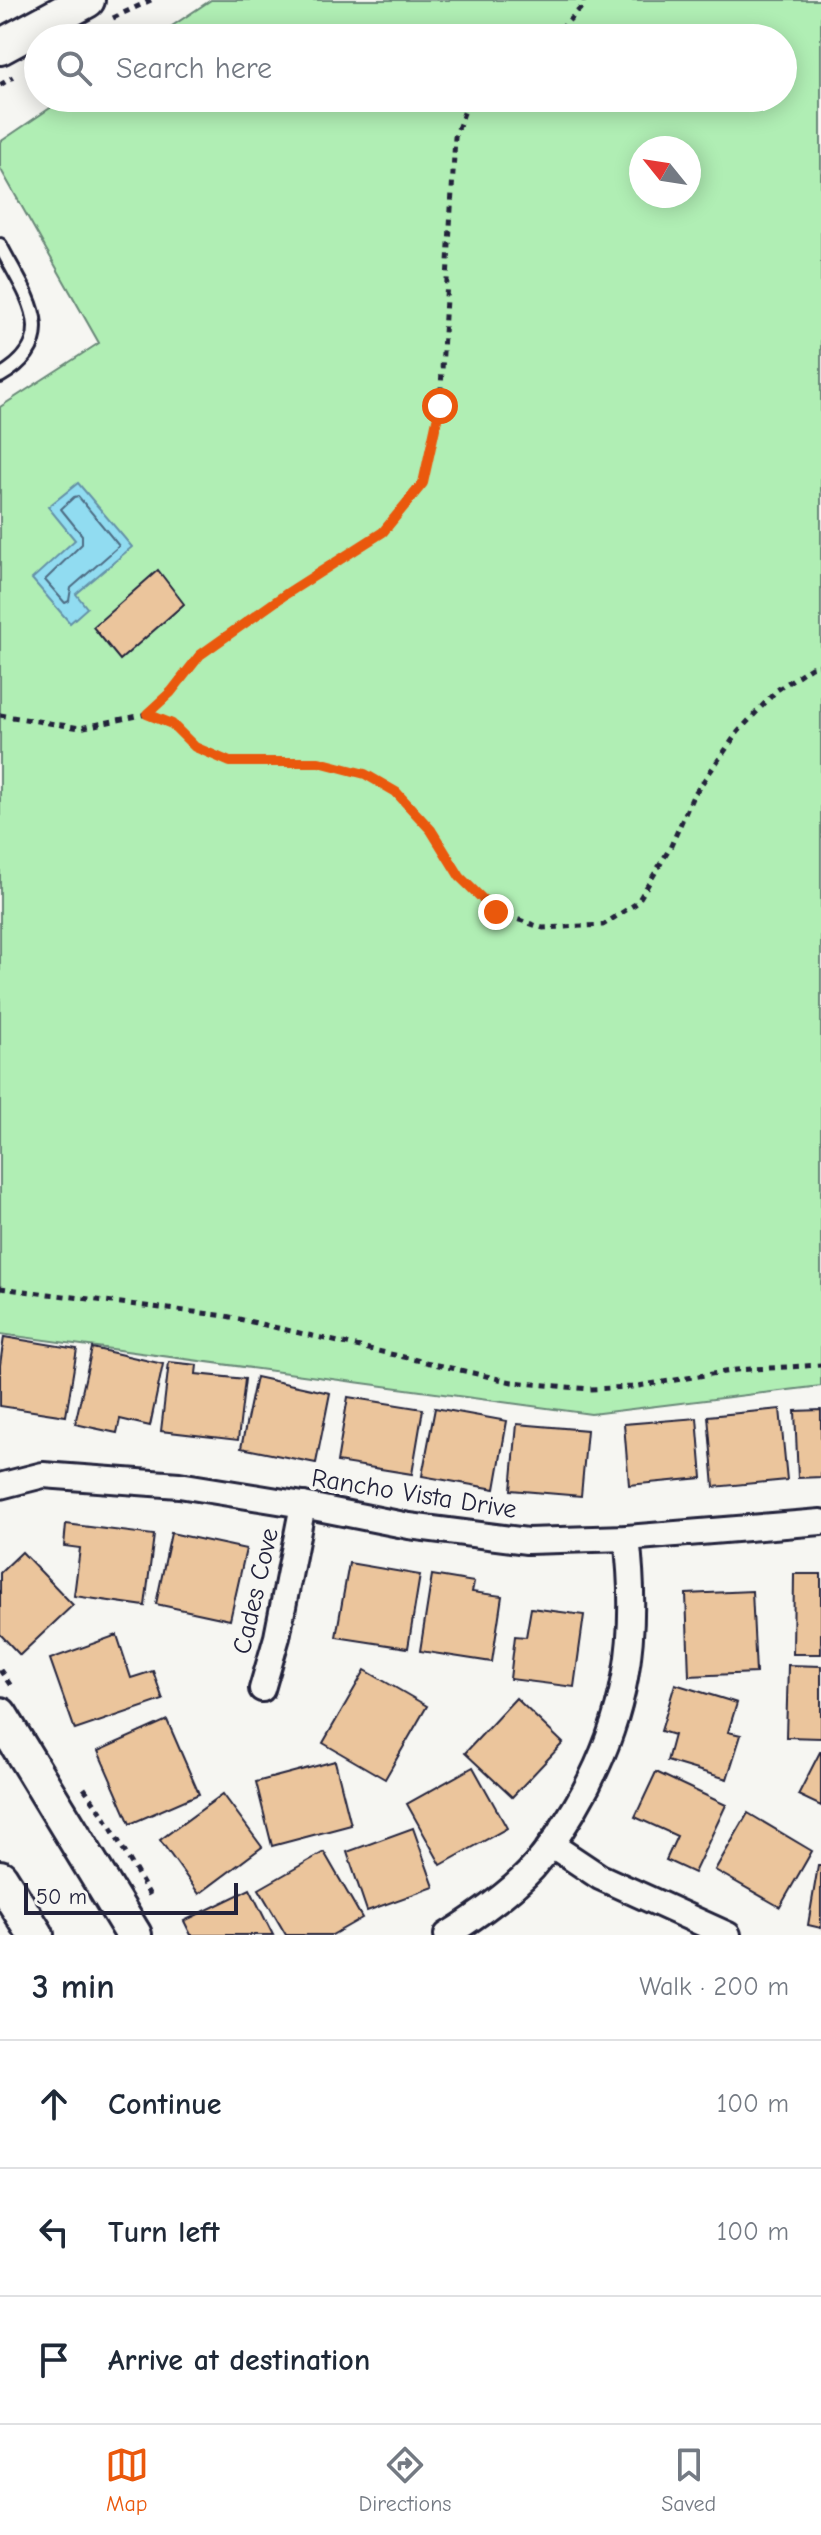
<!DOCTYPE html>
<meta charset="utf-8">
<style>
body{margin:0;font-family:"Comic Neue",sans-serif;background:#f6f6f7;color:#1f2937}
.compass{position:absolute;left:629px;top:136px;width:72px;height:72px;border-radius:50%;background:#fff;box-shadow:0 4px 20px #0003;rotate:300deg}
.scale{position:absolute;left:24px;bottom:20px;width:214px;box-sizing:border-box;padding-left:8px;border:4px solid #22223b;border-top:0;font-size:22px;line-height:28px;white-space:nowrap;color:#22223b;-webkit-text-stroke:6px #f6f6f2;paint-order:stroke}
.stop{position:absolute;width:24px;height:24px;margin:-18px;border:6px solid #ea580c;border-radius:50%;background:#fff}
.stop.end{background:#ea580c;border-color:#fff;box-shadow:0 2px 8px #0008}
.list{margin:0;padding:0;list-style:none}
h2{display:flex;justify-content:space-between;align-items:center;height:104px;margin:0;padding:0 32px;font-size:34px}
h2 small{font-size:26px;font-weight:400;color:#747a83}
.list li{display:grid;grid-template-columns:52px 1fr auto;gap:24px;align-items:center;box-sizing:border-box;height:128px;padding:0 32px;border-top:2px solid #e0e1e3}
.list b{display:block;font-size:30px;white-space:nowrap}
.list em{font-size:26px;font-style:normal;color:#747a83}
.icon{flex:none;width:44px;height:44px;fill:none;stroke:currentColor;stroke-width:2;stroke-linecap:round;stroke-linejoin:round}
.map{position:relative;flex:none;width:821px;height:1935px;overflow:hidden}
.search{position:absolute;background:#fff;box-shadow:0 4px 20px #0003;left:24px;right:24px;top:24px;height:88px;display:flex;align-items:center;gap:20px;box-sizing:border-box;padding:0 28px;border-radius:44px;color:#747a83;font-size:30px}
.sheet{height:488px;background:#fff}
nav{display:flex;justify-content:space-around;align-items:center;box-sizing:border-box;height:112px;border-top:2px solid #e0e1e3;background:#fff;font-size:22px;color:#747a83}
nav a{display:grid;justify-items:center;gap:4px}
nav .on{color:#ea580c}
.map>svg:first-child{display:block}
</style>
<div class="map">
<svg width="821" height="1935" viewBox="0 0 821 1935">
<rect width="100%" height="100%" fill="#f6f6f2"/>
<filter id="ink" filterUnits="userSpaceOnUse"><feTurbulence type="fractalNoise" baseFrequency=".0125" numOctaves="2"/><feDisplacementMap in="SourceGraphic" scale="16" xChannelSelector="R" yChannelSelector="G"/><feConvolveMatrix kernelMatrix="1 2 1 2 8 2 1 2 1" color-interpolation-filters="sRGB"/></filter>
<g filter="url(#ink)">
<path fill="#b0eeb4" stroke="#698878" stroke-width="2" fill-rule="evenodd" d="M211,0H821V1386L591,1414L0,1334V407L99,343L0,168V142L65,98H783V38H154ZM641,148H689V196H641Z"/>
<path fill="#91dcf1" stroke="#6592a8" stroke-width="2" d="M78,483L132,547L76,594L87,608L70,623L32,579L75,540L48,507Z"/>
<g fill="none" stroke-linecap="round" stroke-linejoin="round">
<path stroke="#4e6c84" stroke-width="2" d="M78,496L119,546L71,588L69,601L65,603L45,580L82,544V535L61,509L74,497Z"/>
</g>
<g fill="#ebc59c" stroke="#22223b" stroke-width="2">
<path d="M158,570L184,604L120,660L93,627Z"/>
<path d="M4,1337L77,1349L66,1416L0,1406V1365Z"/>
<path d="M92,1348L163,1364L150,1426L120,1419L117,1433L75,1424Z"/>
<path d="M169,1362L197,1365L196,1374L245,1379L238,1440L161,1431Z"/>
<path d="M256,1377L330,1393L316,1463L241,1448Z"/>
<path d="M348,1397L423,1409L412,1474L337,1462Z"/>
<path d="M435,1408L507,1421L495,1489L422,1476Z"/>
<path d="M780,1409L787,1480L714,1487L708,1416Z"/>
<path d="M821,1410V1477L798,1478L795,1411Z"/>
<path d="M697,1418L702,1478L629,1485L624,1424Z"/>
<path d="M517,1424L587,1430L581,1496L511,1490Z"/>
<path d="M66,1524L154,1535L145,1606L74,1596L80,1548L64,1546Z"/>
<path d="M171,1533L246,1549L230,1620L156,1604Z"/>
<path d="M22,1552L73,1605L20,1655L0,1634V1573Z"/>
<path d="M349,1563L420,1575L408,1648L336,1637Z"/>
<path d="M794,1574H821V1654H793Z"/>
<path d="M432,1575L474,1582L472,1592L502,1596L492,1662L420,1651Z"/>
<path d="M752,1591L756,1673L689,1676L686,1594Z"/>
<path d="M531,1608L584,1615L574,1687L510,1679L515,1636L526,1637Z"/>
<path d="M117,1635L131,1678L153,1671L163,1700L75,1730L50,1659Z"/>
<path d="M788,1665L821,1666V1738L786,1737Z"/>
<path d="M365,1670L427,1706L385,1779L323,1743Z"/>
<path d="M675,1684L737,1703L728,1732L741,1735L727,1779L667,1761L674,1735L661,1731Z"/>
<path d="M516,1698L563,1743L512,1797L465,1753Z"/>
<path d="M167,1720L199,1794L130,1824L98,1751Z"/>
<path d="M820,1752H821V1806L798,1795Z"/>
<path d="M335,1761L351,1825L272,1846L256,1782Z"/>
<path d="M473,1767L507,1828L441,1865L407,1804Z"/>
<path d="M656,1772L726,1805L694,1873L666,1860L677,1836L635,1817Z"/>
<path d="M223,1794L262,1847L199,1894L160,1840Z"/>
<path d="M748,1813L812,1851L780,1907L715,1870Z"/>
<path d="M413,1828L434,1887L367,1911L347,1852Z"/>
<path d="M324,1852L362,1918L332,1935H286L259,1889Z"/>
<path d="M818,1866H821V1928L808,1925Z"/>
<path d="M250,1889L273,1935H191L184,1921Z"/>
</g>
<g fill="none" stroke-linecap="round" stroke-linejoin="round">
<defs>
<path id="lane" d="M0,245C24,293 65,339 0,376"/>
<g id="street">
<path d="M0,1486L43,1475L179,1485L303,1505L409,1526L527,1541L627,1538L821,1522"/>
<path d="M262,1689L277,1637L303,1505"/>
<path d="M552,1845L600,1877L728,1935"/>
<path d="M447,1935C477,1916 509,1894 533,1868C550,1849 562,1829 575,1808C627,1721 639,1637 627,1538"/>
</g>
<g id="secondary">
<path d="M0,47L87,0"/>
<path d="M0,1715L134,1935"/>
<path d="M0,1878L36,1935"/>
</g>
</defs>
<use href="#lane" stroke="#22223b" stroke-width="18"/>
<use href="#street" stroke="#22223b" stroke-width="30"/>
<use href="#secondary" stroke="#22223b" stroke-width="40"/>
<g stroke="#22223b" stroke-width="5" stroke-dasharray="6 6" stroke-linecap="butt">
<path d="M113,18L151,0"/>
<path d="M552,38L580,9L584,0"/>
<path d="M0,85L13,77"/>
<path d="M147,714L171,692L200,655L286,594L383,532L423,483L440,406L455,137L468,102L472,98"/>
<path d="M0,715L80,728L147,714L172,724L195,747L230,762H319L365,774L396,792L431,830L460,877L496,912L543,928L603,925L637,903L670,848L693,796L738,732L777,690L811,667L821,665"/>
<path d="M0,1288L226,1316L512,1382L590,1389L632,1387L736,1370L821,1365"/>
<path d="M0,1670L11,1686"/>
<path d="M84,1788L104,1816L152,1899"/>
</g>
<use href="#lane" stroke="#f6f6f2" stroke-width="12"/>
<use href="#street" stroke="#f6f6f2" stroke-width="24"/>
<use href="#secondary" stroke="#f6f6f2" stroke-width="34"/>
</g>
</g>
<g fill="none" stroke-linecap="round" stroke-linejoin="round" filter="url(#ink)">
<path stroke="#ea580c" stroke-width="10" d="M440,406L423,483L383,532L286,594L200,655L171,692L147,714L172,724L195,747L230,762H319L365,774L396,792L431,830L460,877L496,912"/>
</g>
<g text-anchor="middle" dominant-baseline="central" stroke-width="8" stroke-linejoin="round" paint-order="stroke">
<g font-size="26" fill="#22223b" stroke="#f6f6f2">
<text transform="translate(414 1494) rotate(9)">Rancho Vista Drive</text>
<text transform="translate(256 1591) rotate(-77)">Cades Cove</text>
</g>
</g>
</svg>
<svg class="compass" viewBox="-18 -18 36 36"><path d="M0-13l5 13h-10z" fill="#e53935"/><path d="M0 13l5-13h-10z" fill="#747a83"/></svg>
<div class="scale">50 m</div>
<div class="stop" style="left:440px;top:406px"></div>
<div class="stop end" style="left:496px;top:912px"></div>
<div class="search"><svg class="icon" aria-label="search" viewBox="0 0 24 24"><circle cx="10" cy="10" r="6"/><path d="M15 15l6 6"/></svg>Search here</div>
</div>
<section class="sheet">
<h2>3 min<small>Walk · 200 m</small></h2>
<ul class="list">
<li><svg class="icon" aria-label="ahead" viewBox="0 0 24 24"><path d="M12 20V5M6 11l6-6 6 6"/></svg><div><b>Continue</b></div><em>100 m</em></li>
<li><svg class="icon" aria-label="left" viewBox="0 0 24 24"><path d="M17 20v-9H6M10 6l-5 5 5 5"/></svg><div><b>Turn left</b></div><em>100 m</em></li>
<li><svg class="icon" aria-label="arrive" viewBox="0 0 24 24"><path d="M6 21V4h12l-3 4 3 4H6"/></svg><div><b>Arrive at destination</b></div></li>
</ul>
</section>
<nav>
<a class="on"><svg class="icon" aria-label="map" viewBox="0 0 24 24"><path d="M3 6l6-2 6 2 6-2v14l-6 2-6-2-6 2zM9 4v14M15 6v14"/></svg>Map</a>
<a><svg class="icon" aria-label="directions" viewBox="0 0 24 24"><path d="M12 3l9 9-9 9-9-9zM9 14v-3h6M13 9l2 2-2 2"/></svg>Directions</a>
<a><svg class="icon" aria-label="saved" viewBox="0 0 24 24"><path d="M7 4h10v16l-5-4-5 4z"/></svg>Saved</a>
</nav>
